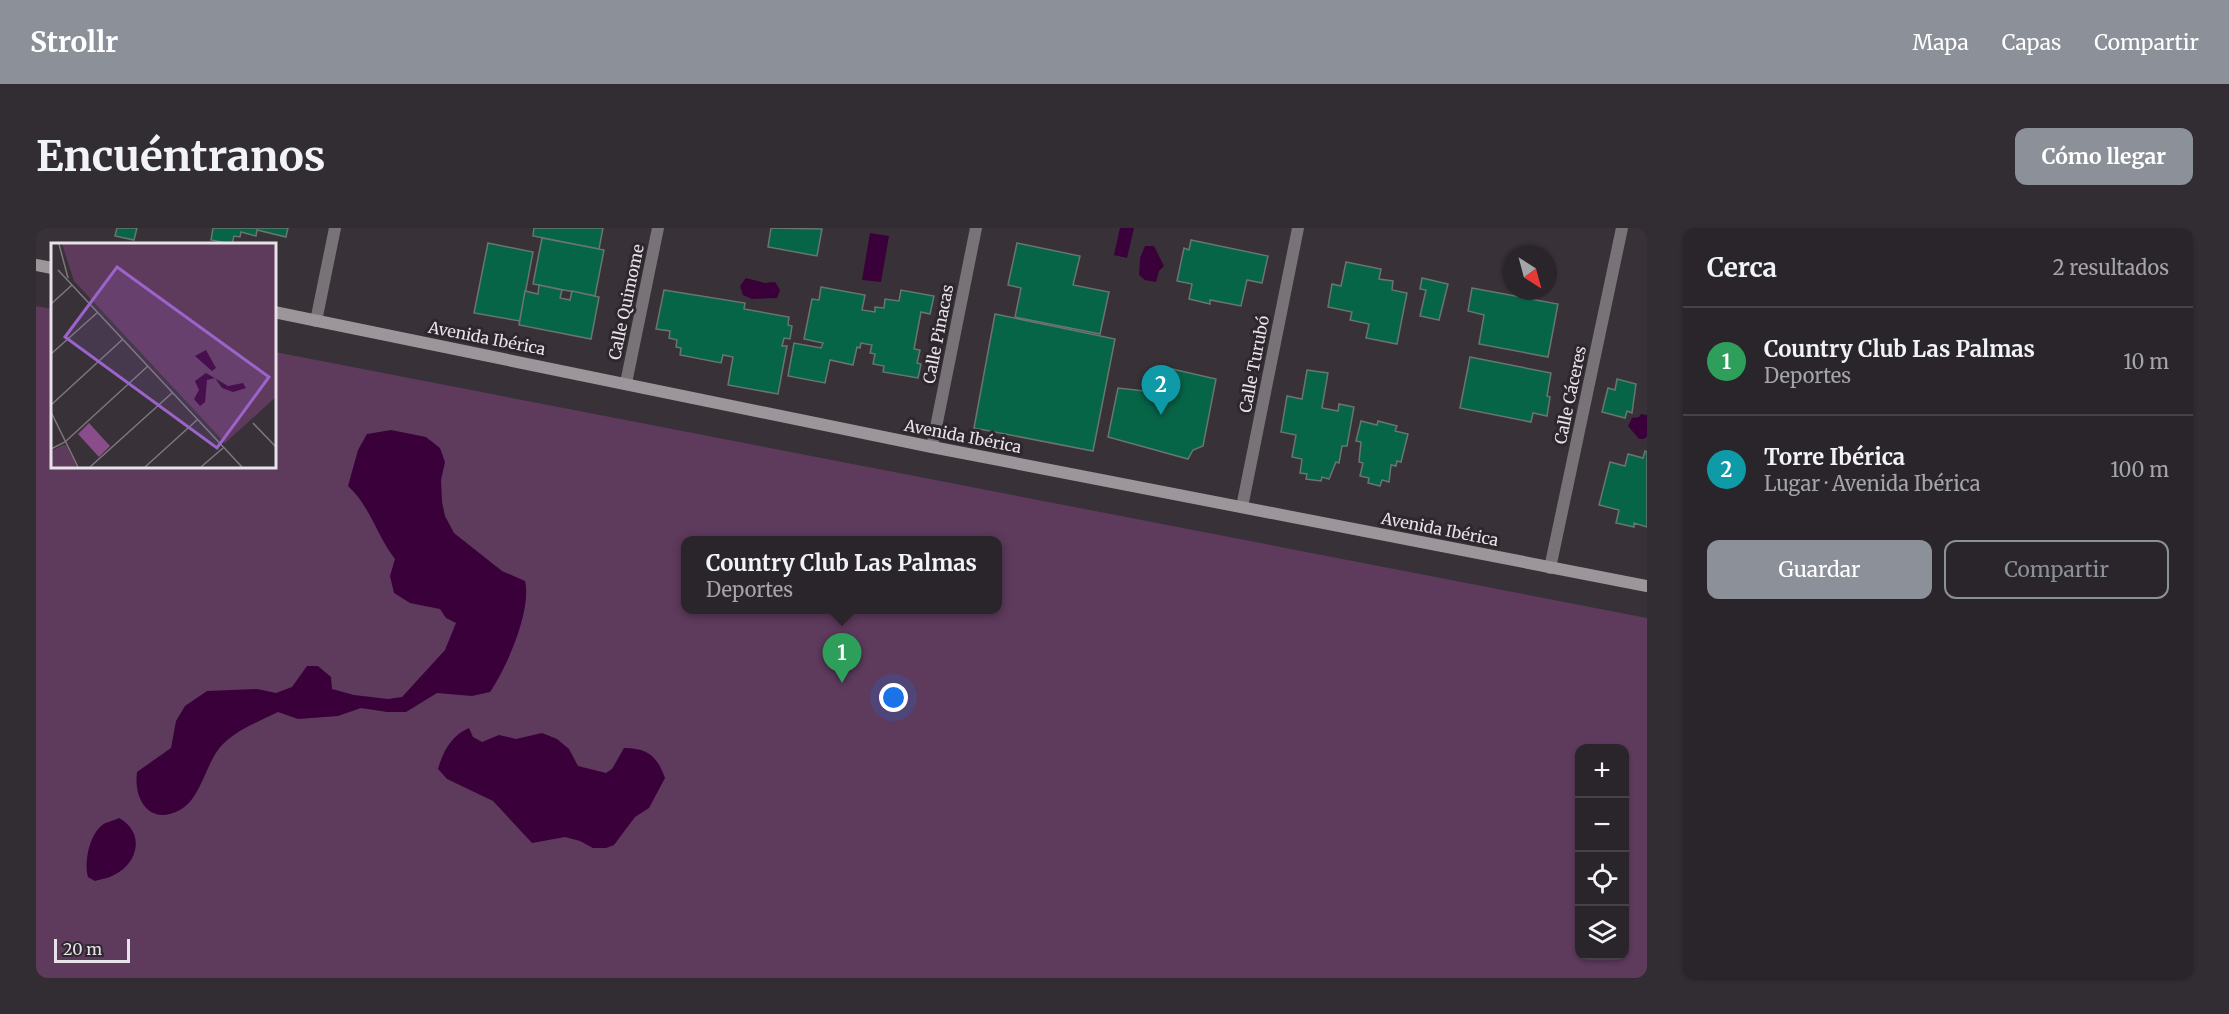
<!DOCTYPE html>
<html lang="es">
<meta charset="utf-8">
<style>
body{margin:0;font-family:Merriweather,serif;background:#322d32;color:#f1f3f6}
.controls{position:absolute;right:18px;bottom:18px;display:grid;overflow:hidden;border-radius:12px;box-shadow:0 2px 4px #0004}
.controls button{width:54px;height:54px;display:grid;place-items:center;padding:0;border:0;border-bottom:2px solid #464247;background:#2a252a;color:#f1f3f6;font:30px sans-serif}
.compass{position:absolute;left:1467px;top:18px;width:54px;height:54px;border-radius:50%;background:#2a252a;box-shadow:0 2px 4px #0004;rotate:144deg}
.scale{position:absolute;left:18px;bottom:15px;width:76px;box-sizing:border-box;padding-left:6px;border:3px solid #e8e3e8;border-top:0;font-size:16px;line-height:21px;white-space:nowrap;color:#e8e3e8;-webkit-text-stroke:4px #2e272e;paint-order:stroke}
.you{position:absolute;left:858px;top:470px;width:21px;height:21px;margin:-15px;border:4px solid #fff;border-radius:50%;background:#1a73e8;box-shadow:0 0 0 9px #1a73e833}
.badge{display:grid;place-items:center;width:39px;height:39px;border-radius:50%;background:#8c9099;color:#fff;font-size:20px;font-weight:700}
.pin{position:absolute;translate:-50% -50px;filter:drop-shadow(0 2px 3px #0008)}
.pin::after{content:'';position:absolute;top:32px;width:21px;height:18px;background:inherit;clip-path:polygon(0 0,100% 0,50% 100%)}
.popup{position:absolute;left:645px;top:308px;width:321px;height:78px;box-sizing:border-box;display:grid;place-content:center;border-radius:12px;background:#2a252a;filter:drop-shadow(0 2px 4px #0005);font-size:20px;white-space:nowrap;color:#a5a5a8}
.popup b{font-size:22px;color:#f1f3f6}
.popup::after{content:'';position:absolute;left:50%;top:100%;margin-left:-12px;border:12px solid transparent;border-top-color:#2a252a}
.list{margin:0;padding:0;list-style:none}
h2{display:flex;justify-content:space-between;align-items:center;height:78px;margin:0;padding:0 24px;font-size:26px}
h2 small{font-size:20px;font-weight:400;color:#a5a5a8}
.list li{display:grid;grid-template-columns:39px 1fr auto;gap:18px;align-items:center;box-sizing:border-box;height:108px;padding:0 24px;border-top:2px solid #464247}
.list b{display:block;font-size:22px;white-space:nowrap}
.list p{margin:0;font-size:20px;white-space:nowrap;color:#a5a5a8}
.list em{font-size:20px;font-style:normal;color:#a5a5a8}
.actions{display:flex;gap:12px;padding:18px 24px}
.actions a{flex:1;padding:14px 0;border:2px solid #8c9099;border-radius:12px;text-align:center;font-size:21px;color:#8c9099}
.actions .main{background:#8c9099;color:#fff}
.icon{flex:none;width:33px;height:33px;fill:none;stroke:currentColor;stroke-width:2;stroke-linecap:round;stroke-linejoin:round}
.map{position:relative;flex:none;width:1611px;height:750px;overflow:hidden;border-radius:12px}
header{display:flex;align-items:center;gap:36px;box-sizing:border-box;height:84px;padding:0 30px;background:#8c9099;color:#fff}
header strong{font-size:28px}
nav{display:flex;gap:33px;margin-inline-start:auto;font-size:21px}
.intro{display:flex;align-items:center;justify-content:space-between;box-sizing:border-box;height:144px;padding:0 36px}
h1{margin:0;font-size:42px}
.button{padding:15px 27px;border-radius:12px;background:#8c9099;color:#fff;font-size:21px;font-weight:700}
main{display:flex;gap:36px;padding:0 36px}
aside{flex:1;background:#2a252a;border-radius:12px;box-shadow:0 2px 4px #0004}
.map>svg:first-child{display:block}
</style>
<header>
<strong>Strollr</strong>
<nav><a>Mapa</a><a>Capas</a><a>Compartir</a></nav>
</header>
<div class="intro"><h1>Encuéntranos</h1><a class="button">Cómo llegar</a></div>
<main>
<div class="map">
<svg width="1611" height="750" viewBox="0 0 1611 750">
<rect width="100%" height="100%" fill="#383138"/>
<path fill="#5e3a5d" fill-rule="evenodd" d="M0,78L16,81V238H238L239,124L1611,390V750H0ZM650,312H962V382H650ZM1544,520H1588V728H1544Z"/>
<g fill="#3a003a">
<path d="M1084,0H1098L1091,30L1078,27Z"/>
<path d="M834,5L853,8L845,54L826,52Z"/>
<path d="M1109,18H1118L1128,38L1123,43L1120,54L1109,52L1103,47L1104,30Z"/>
<path d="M710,50L729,55L739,54L744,62L741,70L716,71L707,67L704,58Z"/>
<path d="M1605,186L1611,187V208L1608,211H1603L1592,198L1596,190L1603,189Z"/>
<path d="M355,202L390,209L404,220L409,234L405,252L406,274L409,288L418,305L466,343L489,353C496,382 471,439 454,464L436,468L401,465L370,484H351L325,480L302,488L262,491L242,484C224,493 200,502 186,517C170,534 166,567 147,580C116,600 97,574 101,544L135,520L140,493L149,478L171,463L221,461L240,465L256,459L271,438H282L295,449L296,461L318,467L352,471L366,469L409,422L420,395L410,390L404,381L374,375L358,365L354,348L359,331C341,308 334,278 312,258L322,222L331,206Z"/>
<path d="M433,500L437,509L446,514L463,507L480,511L506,505L521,511L533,521L542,538L570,545L576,541L588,520C612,520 621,528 629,550L613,580L599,589L578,617L570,620H557L544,613L529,609L496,615L457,573L411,551L402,541C407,523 416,507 433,500Z"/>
<path d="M83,590C109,604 103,635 78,647C73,650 65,651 59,653L52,649C48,634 53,609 65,598C69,594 77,593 83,590Z"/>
</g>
<g fill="#076547" stroke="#69756f" stroke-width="1.5">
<path d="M81,0H101L98,12L79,8Z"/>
<path d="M177,0H252L250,9L221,2L220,8L205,4L204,9L198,8L196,16L175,12Z"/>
<path d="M498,0H567L563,21L497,8Z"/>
<path d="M735,0L786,1L781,28L732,19Z"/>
<path d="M506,10L568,22L559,68L497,56Z"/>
<path d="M1155,12L1232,28L1226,55L1211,52L1205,78L1174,72V76L1153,71L1156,56L1141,53L1148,20L1153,22Z"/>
<path d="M452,15L497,24L484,93L438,85Z"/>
<path d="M981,15L1044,28L1037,57L1073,64L1064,106L979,89L985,60L972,57Z"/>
<path d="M1310,34L1345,41L1343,51L1357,53L1356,62L1371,65L1361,116L1330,110L1333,96L1314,92L1316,84L1292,79L1296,56L1305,58Z"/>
<path d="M1386,50L1412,56L1403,92L1384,88L1390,62L1384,61Z"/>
<path d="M503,57L526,62L524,70L534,72L536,63L563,69L555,111L483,97L489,63L502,66Z"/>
<path d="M785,59L829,67L826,82L839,84V79L848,80L849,71L863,73L865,62L898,68L894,86L885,84L878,121L884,122L881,135L885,136L882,150L847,144L848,138L837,136L839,126L834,125L836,117L825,115L824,120L821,119L817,137L794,132L789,155L752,148L758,115L785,120L787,115L768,111L776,71L783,72Z"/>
<path d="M1436,60L1522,76L1512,129L1443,116L1448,87L1432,83Z"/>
<path d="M628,62L709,75L708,81L753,89L752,97L756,98L754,111L748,110L746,118H751L742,166L692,157L697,129L687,127L685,135L644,127L645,120L640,119L641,112L633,110L634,103L620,101Z"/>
<path d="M959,86L1079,111L1057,223L938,200Z"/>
<path d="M1434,129L1515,145L1511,168L1514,169L1511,188L1497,185L1495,194L1424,180Z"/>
<path d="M1132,140L1180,151L1167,218L1157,222L1152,231L1072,209L1082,160L1126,165Z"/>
<path d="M1271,142L1292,145L1286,180L1302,183L1303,176L1318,179L1311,218H1306L1303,235L1300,234L1293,251L1286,249L1285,253L1270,251L1271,246L1264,245L1266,231L1256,229L1260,207L1245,204L1251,168L1266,171Z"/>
<path d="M1581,151L1600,156L1596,185L1591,183L1589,190L1566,184L1572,160L1579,162Z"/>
<path d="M1325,193L1341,197L1342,193L1361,198L1359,203L1372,206L1365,234L1361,233L1360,238L1355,237L1353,254L1346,252L1344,258L1332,255L1333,250L1324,248L1327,235L1323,234L1325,214L1320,213Z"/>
<path d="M1609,223L1611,224V299L1598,295V299L1580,295L1583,282L1563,277L1574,234L1589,238L1592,226L1607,230Z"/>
</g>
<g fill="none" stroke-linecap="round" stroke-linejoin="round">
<g stroke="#777376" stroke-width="12">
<path d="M280,93L299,0"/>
<path d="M590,155L622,0"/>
<path d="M896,219L940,0"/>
<path d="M1206,279L1262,0"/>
<path d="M1514,340L1586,0"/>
</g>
<g stroke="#9c969b" stroke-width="12">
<path d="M0,37L16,40"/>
<path d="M238,84L896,219L1611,358"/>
</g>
</g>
<g text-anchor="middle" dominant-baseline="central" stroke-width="6" stroke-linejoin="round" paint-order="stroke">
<g font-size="16" fill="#e8e3e8" stroke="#2e272e">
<text transform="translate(590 74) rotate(-78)">Calle Quimome</text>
<text transform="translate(902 106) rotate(-79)">Calle Pinacas</text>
<text transform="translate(451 110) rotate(11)">Avenida Ibérica</text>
<text transform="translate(1218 136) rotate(-79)">Calle Turubó</text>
<text transform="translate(1534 167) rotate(-78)">Calle Cáceres</text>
<text transform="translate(927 208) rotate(11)">Avenida Ibérica</text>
<text transform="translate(1404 301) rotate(11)">Avenida Ibérica</text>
</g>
</g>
<g transform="translate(15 15)">
<rect width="225" height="225" fill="#383138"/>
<path d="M11,1H225V154L174,200L23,38ZM12,202H15L26,224H0V208Z" fill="#5e3a5d"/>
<path d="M38,180L59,203L48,214L27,191Z" fill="#8b4d89"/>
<path d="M155,107L165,125L161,128L144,113ZM155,130L177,143L192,140L195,145L182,149L171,145L164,135L156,137L154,159L149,163L143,156L148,147L144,138Z" fill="#3a003a"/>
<path fill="none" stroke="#7e787e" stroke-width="1.5" d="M8,1L17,35M7,27L191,224M0,61L21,42M0,111L47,69M0,162L72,96M0,169L27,224M202,180L225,204M0,206L14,199L97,123M39,224L121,150M94,224L146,177M150,224L172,205"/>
<path fill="#9c63cb" fill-opacity="0.15" stroke="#9c63cb" stroke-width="3" d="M66,24L218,134L166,205L14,94Z"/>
<rect width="225" height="225" fill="none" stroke="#e8e3e8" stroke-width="3"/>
</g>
</svg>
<div class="controls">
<button>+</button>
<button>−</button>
<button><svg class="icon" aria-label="locate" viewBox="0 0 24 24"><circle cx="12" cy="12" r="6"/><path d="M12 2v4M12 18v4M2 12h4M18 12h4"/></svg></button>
<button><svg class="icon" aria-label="layers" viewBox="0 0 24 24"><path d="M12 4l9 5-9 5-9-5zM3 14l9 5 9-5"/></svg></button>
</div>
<svg class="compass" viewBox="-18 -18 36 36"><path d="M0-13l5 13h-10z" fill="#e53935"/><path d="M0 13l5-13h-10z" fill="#a5a5a8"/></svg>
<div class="scale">20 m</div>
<div class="you"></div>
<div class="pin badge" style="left:806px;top:455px;background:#2e9e5b">1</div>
<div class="popup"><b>Country Club Las Palmas</b>Deportes</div>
<div class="pin badge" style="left:1125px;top:187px;background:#0f9aa8">2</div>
</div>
<aside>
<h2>Cerca<small>2 resultados</small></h2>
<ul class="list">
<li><span class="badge" style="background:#2e9e5b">1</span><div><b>Country Club Las Palmas</b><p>Deportes</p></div><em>10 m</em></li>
<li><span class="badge" style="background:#0f9aa8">2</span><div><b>Torre Ibérica</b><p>Lugar · Avenida Ibérica</p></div><em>100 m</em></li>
</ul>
<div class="actions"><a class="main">Guardar</a><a>Compartir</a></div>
</aside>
</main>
